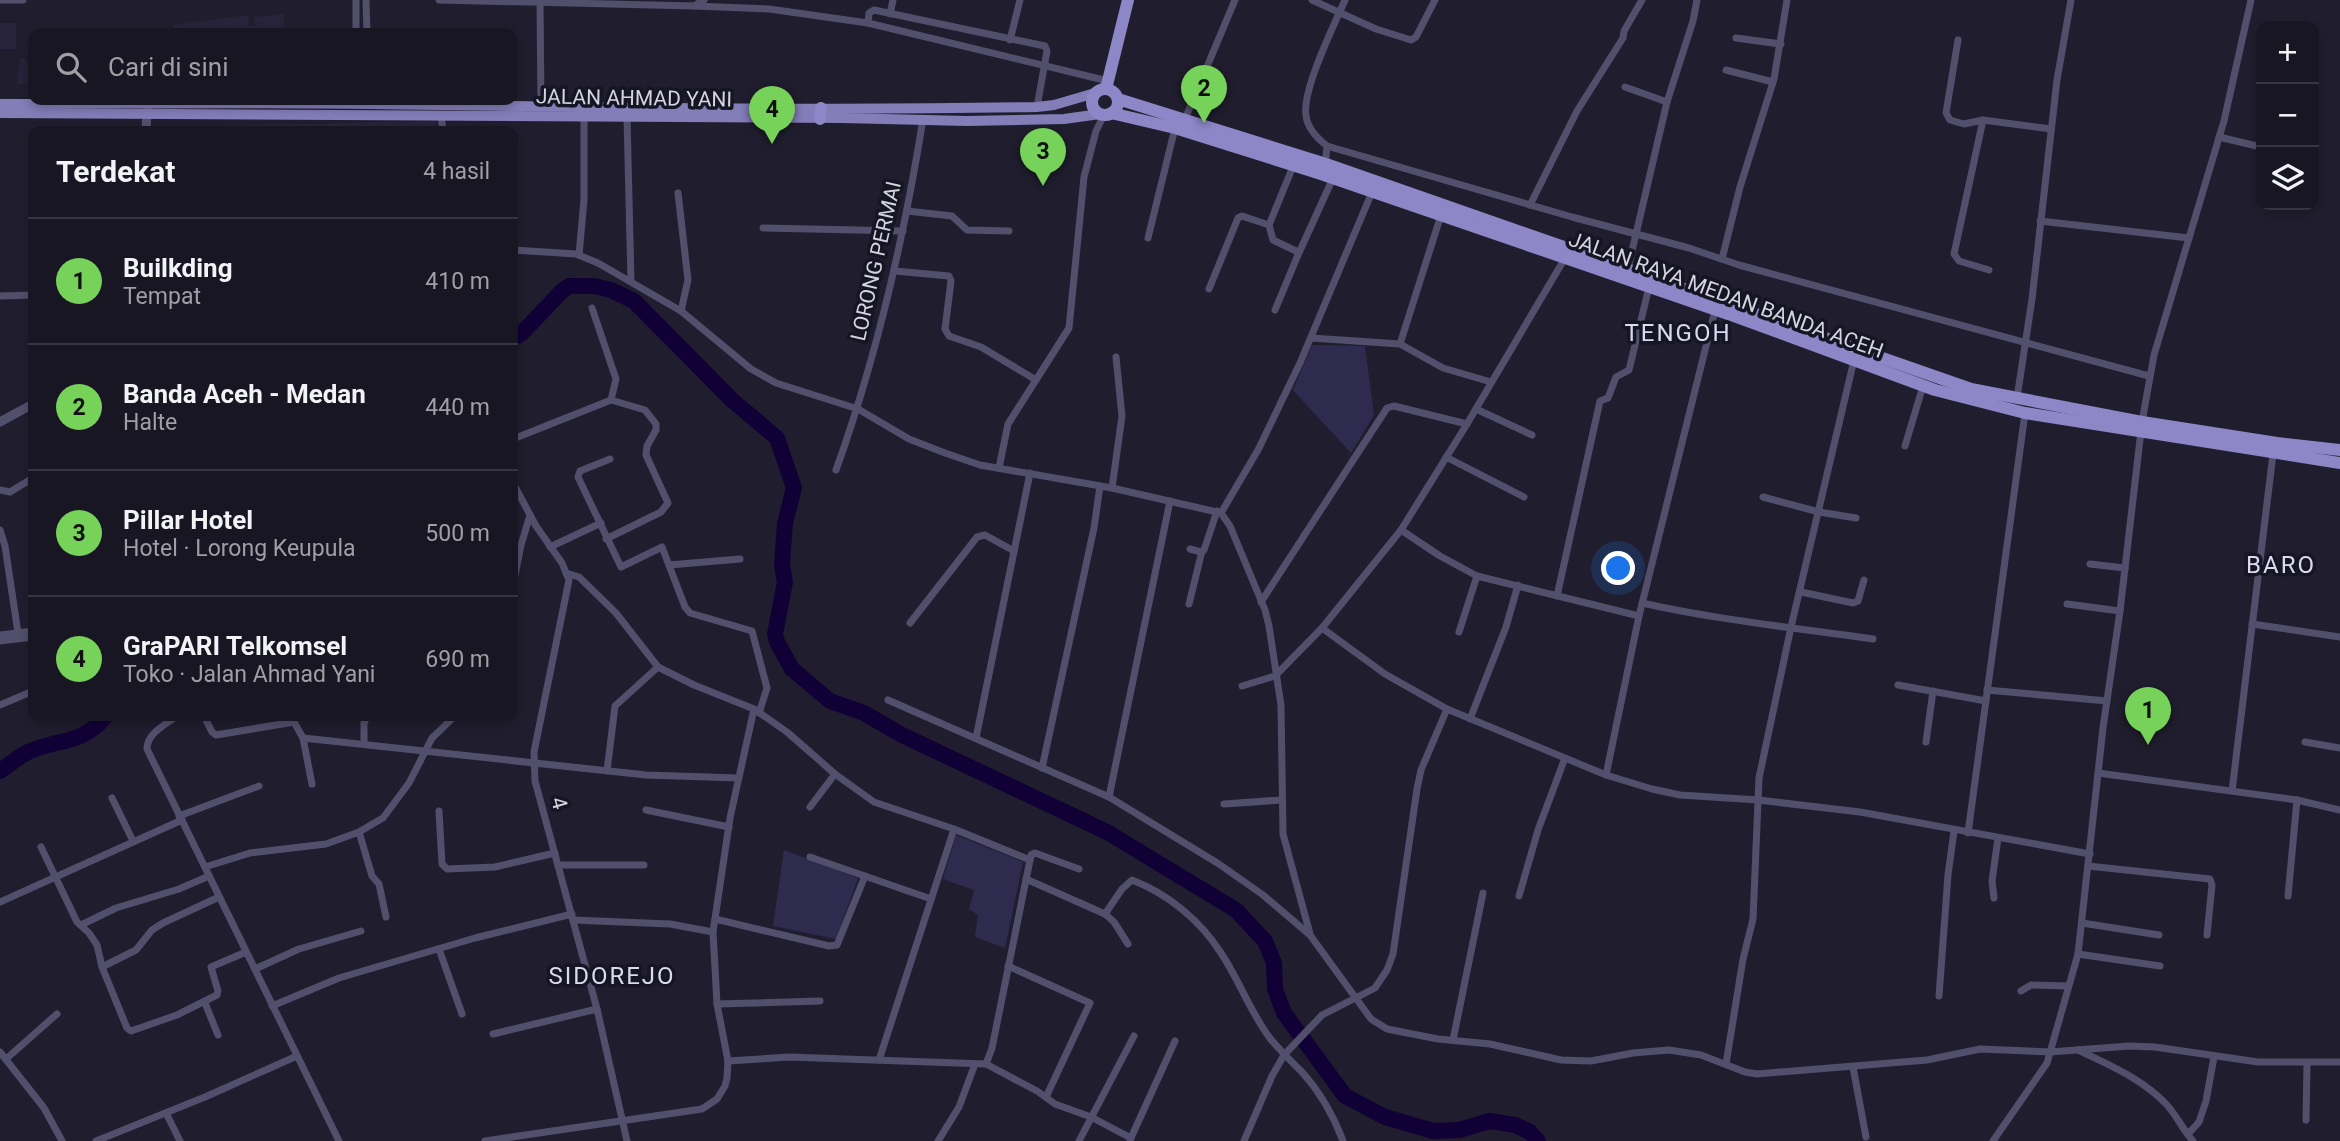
<!DOCTYPE html>
<html lang="id">
<meta charset="utf-8">
<style>
body{margin:0;font-family:Roboto,sans-serif;background:#25232f;color:#f1f3f6}
.controls{position:absolute;right:21px;top:21px;display:grid;overflow:hidden;border-radius:14px;box-shadow:0 4px 10px #0003}
.controls button{width:63px;height:63px;display:grid;place-items:center;padding:0;border:0;border-bottom:2px solid #363540;background:#181622;color:#f1f3f6;font:35px sans-serif}
.you{position:absolute;left:1619px;top:569px;width:24px;height:24px;margin:-18px;border:5px solid #fff;border-radius:50%;background:#1a73e8;box-shadow:0 0 0 10px #1a73e833}
.badge{display:grid;place-items:center;width:46px;height:46px;border-radius:50%;background:#77d259;color:#111;font-size:23px;font-weight:700}
.pin{position:absolute;translate:-50% -58px;filter:drop-shadow(0 2px 4px #0008)}
.pin::after{content:'';position:absolute;top:37px;width:24px;height:21px;background:inherit;clip-path:polygon(0 0,100% 0,50% 100%)}
.list{margin:0;padding:0;list-style:none}
h2{display:flex;justify-content:space-between;align-items:center;height:91px;margin:0;padding:0 28px;font-size:30px}
h2 small{font-size:23px;font-weight:400;color:#9f9fa5}
.list li{display:grid;grid-template-columns:46px 1fr auto;gap:21px;align-items:center;box-sizing:border-box;height:126px;padding:0 28px;border-top:2px solid #363540}
.list b{display:block;font-size:26px;white-space:nowrap}
.list p{margin:0;font-size:23px;white-space:nowrap;color:#9f9fa5}
.list em{font-size:23px;font-style:normal;color:#9f9fa5}
.icon{flex:none;width:38px;height:38px;fill:none;stroke:currentColor;stroke-width:2;stroke-linecap:round;stroke-linejoin:round}
.map{position:relative;flex:none;width:2340px;height:1141px;overflow:hidden}
.search{position:absolute;background:#181622;box-shadow:0 4px 10px #0003;left:28px;top:28px;width:490px;height:77px;display:flex;align-items:center;gap:18px;box-sizing:border-box;padding:0 24px;border-radius:14px;color:#9f9fa5;font-size:26px}
.panel{position:absolute;background:#181622;box-shadow:0 4px 10px #0003;left:28px;top:126px;width:490px;height:595px;border-radius:14px}
.map>svg:first-child{display:block}
</style>
<div class="map">
<svg width="2340" height="1141" viewBox="0 0 2340 1141">
<rect width="100%" height="100%" fill="#201e2e"/>
<g fill="#26233a">
<path d="M284,14L283,33H173V25L248,15L249,26L255,25L254,17Z"/>
<rect x="0" y="23" width="16" height="26"/>
<path d="M20,58H26L27,65H33V84H17Z"/>
<path d="M435,121L437,131H156V127Z"/>
</g>
<g fill="#2f2b4e">
<path d="M1312,345L1365,346L1374,415L1351,453L1293,390Z"/>
<path d="M956,835L1023,862L1005,948L975,937L978,915L969,909L974,890L943,879Z"/>
<path d="M784,850L858,878L836,939L773,926Z"/>
</g>
<g fill="none" stroke-linecap="round" stroke-linejoin="round">
<g stroke="#110036" stroke-width="16">
<path d="M513,338L521,334L562,291L569,286H594L611,290L634,301L733,401L777,438L794,488L785,523L782,565L785,582L775,634L777,642L792,669L830,701L864,713L902,735L1107,832L1236,910L1265,941L1274,963L1275,989L1284,1013L1345,1096L1385,1117L1433,1131L1459,1130L1490,1121L1515,1125L1530,1132L1538,1141"/>
<path d="M0,771C9,765 18,757 28,752C58,738 81,746 106,716"/>
</g>
<g stroke="#524f6c" stroke-width="7">
<path d="M0,0H23"/>
<path d="M366,0L367,33"/>
<path d="M439,0L694,6L704,0"/>
<path d="M540,0L541,108"/>
<path d="M1312,0L1376,29L1411,40L1416,37L1435,0"/>
<path d="M694,6L769,9L868,23L1108,81"/>
<path d="M890,14L893,0"/>
<path d="M868,23L869,13L874,10L1045,46L1047,51L1037,107"/>
<path d="M356,33V0"/>
<path d="M1736,38L1781,44"/>
<path d="M1010,40L1020,0"/>
<path d="M1958,40L1946,113L1950,120L1964,124L1983,120L2051,129"/>
<path d="M1726,70L1773,82"/>
<path d="M1625,87L1667,102"/>
<path d="M441,116L443,131"/>
<path d="M627,117L631,281"/>
<path d="M1185,119L1235,0"/>
<path d="M1983,120L1954,254L1959,261L1989,270"/>
<path d="M2219,137L2261,147"/>
<path d="M1327,146L1572,217L1689,248L1739,265L2149,376"/>
<path d="M1325,166L1327,146C1318,139 1307,128 1306,115C1302,90 1334,25 1345,0"/>
<path d="M678,193L688,280L681,311"/>
<path d="M1530,205L1577,111L1623,38L1624,31L1642,0"/>
<path d="M907,211L952,216L967,230L1009,231"/>
<path d="M2040,221L2189,238"/>
<path d="M1269,225L1273,240L1296,251L1298,255L1275,310"/>
<path d="M763,228L903,231"/>
<path d="M1148,238L1175,128"/>
<path d="M513,250L576,254L598,263L681,311L751,369L776,383L858,409L909,439L945,453L980,465L1112,488L1221,513L1230,526L1265,610L1269,626L1281,705L1283,834L1310,934"/>
<path d="M579,255L584,200V116"/>
<path d="M1298,255L1333,178"/>
<path d="M1722,259L1740,187L1774,79L1787,0"/>
<path d="M1628,268L1667,102L1693,21L1697,0"/>
<path d="M895,271L949,276L951,281L945,329L949,336L981,347L1036,380"/>
<path d="M1209,289L1238,218L1242,216L1269,225L1294,164"/>
<path d="M0,296L33,295"/>
<path d="M592,308L616,379L611,400"/>
<path d="M1311,338L1400,344L1441,215"/>
<path d="M1400,344L1443,368L1491,382"/>
<path d="M2017,398L2032,299L2057,80L2071,0"/>
<path d="M1476,409L1532,435"/>
<path d="M2142,422L2154,355L2224,121L2251,0"/>
<path d="M513,439L611,400L645,410L656,424V430L647,446L646,455L668,503L661,512L606,539"/>
<path d="M1905,446L1923,386"/>
<path d="M1446,457L1524,497"/>
<path d="M610,459L580,471L578,477L621,567L662,547L685,607L690,613L752,631L767,688L759,713"/>
<path d="M999,468L1008,424L1069,328L1084,177L1096,131L1104,115"/>
<path d="M836,470C877,356 904,238 923,119"/>
<path d="M513,483L536,526L562,563L569,580L534,752L535,781L597,1009L627,1141"/>
<path d="M1112,488L1122,416L1116,357"/>
<path d="M0,490L10,492L33,478"/>
<path d="M1763,497L1819,512L1856,518"/>
<path d="M1221,513L1258,450L1300,363L1372,192"/>
<path d="M0,530L5,546L18,633"/>
<path d="M1401,530L1440,556L1477,576L1639,616"/>
<path d="M550,547L601,523"/>
<path d="M1190,549L1201,552L1204,550L1217,511"/>
<path d="M2090,564L2125,568"/>
<path d="M669,565L740,559"/>
<path d="M566,573L579,577L616,613L658,667L694,685L754,709L787,732L835,774L874,802L954,829L1030,860L992,1048L986,1064L789,1057L728,1061"/>
<path d="M513,585L521,545L530,515"/>
<path d="M1801,592L1853,603L1858,601L1864,580"/>
<path d="M1557,596L1600,401L1608,398L1616,377L1629,370L1649,287"/>
<path d="M1261,602L1387,408L1394,406L1467,424"/>
<path d="M1642,603C1718,620 1796,628 1873,639"/>
<path d="M1189,604L1202,551"/>
<path d="M2067,604L2120,611"/>
<path d="M910,623L977,537L985,535L1014,551"/>
<path d="M2252,624L2340,637"/>
<path d="M1322,628L1385,674L1447,709L1606,775L1652,789L1680,795L1758,800L1860,812L2090,854"/>
<path d="M1459,632L1477,576"/>
<path d="M0,635L33,631"/>
<path d="M0,641L33,637"/>
<path d="M1898,685L1986,701"/>
<path d="M1242,686L1275,676L1322,628L1401,530L1467,424L1565,258"/>
<path d="M1987,690L2107,701"/>
<path d="M888,700L1109,797L1170,501"/>
<path d="M0,705L33,691"/>
<path d="M177,716C165,725 147,733 147,749L339,1141"/>
<path d="M204,716L212,732L216,735L294,722"/>
<path d="M295,716L294,722L303,738L646,775L738,778"/>
<path d="M1470,719L1506,627L1518,585"/>
<path d="M303,738L312,784"/>
<path d="M976,738L1030,473"/>
<path d="M1926,742L1933,691"/>
<path d="M2305,742L2340,748"/>
<path d="M364,744V723L367,716"/>
<path d="M1042,768L1094,528L1100,486"/>
<path d="M607,771L615,706L658,667"/>
<path d="M2098,773L2297,800L2340,810"/>
<path d="M1606,775L1639,616L1715,310"/>
<path d="M2232,791L2273,454"/>
<path d="M1109,797L1219,864L1263,895L1310,935L1371,1019L1387,1029L1438,1039L1490,1044L1561,1060L1591,1061L1633,1053L1669,1050L1701,1055L1745,1072L1757,1074L1927,1060L1980,1049L2050,1052L2129,1046L2155,1047L2258,1062H2340"/>
<path d="M112,798L133,841"/>
<path d="M1224,804L1281,800"/>
<path d="M810,807L835,774"/>
<path d="M646,810L729,827"/>
<path d="M439,811L442,864L447,869L495,867L555,853"/>
<path d="M179,816L259,786"/>
<path d="M359,832L372,876L379,884L386,917"/>
<path d="M1968,833L2025,413"/>
<path d="M41,847L77,922L89,933L97,945L102,967L127,1028L131,1031L177,1015L217,995L218,991L211,967L246,952"/>
<path d="M810,857L931,899"/>
<path d="M1030,860L1031,855L1035,853L1079,869"/>
<path d="M558,865H644"/>
<path d="M2088,866L2210,879L2212,885L2207,935"/>
<path d="M205,867L250,853L326,844L359,832L376,822L383,818L409,783L432,738L455,716"/>
<path d="M1026,879L1105,914L1114,922L1128,944"/>
<path d="M1519,896L1538,830L1565,758"/>
<path d="M2288,896L2297,800"/>
<path d="M1994,898L1992,881L1998,838"/>
<path d="M0,902L182,820"/>
<path d="M1105,914L1122,889L1132,880C1168,894 1200,920 1221,953C1239,980 1250,1011 1269,1037C1279,1050 1291,1061 1302,1072C1319,1091 1334,1117 1343,1141"/>
<path d="M715,919L829,946L837,945L865,876"/>
<path d="M573,920L670,924L713,932"/>
<path d="M2082,923L2159,935"/>
<path d="M81,925L116,908L179,889L209,876"/>
<path d="M439,949L462,1014"/>
<path d="M2078,954L2160,966"/>
<path d="M1008,966L1090,1003L1046,1097"/>
<path d="M102,967L136,950L152,930L163,923L219,897"/>
<path d="M255,969L299,949L361,931"/>
<path d="M2021,991L2031,985L2068,986"/>
<path d="M1939,996L1948,875L1954,831"/>
<path d="M205,1003L218,1035"/>
<path d="M717,1004L820,1001"/>
<path d="M272,1006L339,978L475,938L572,914"/>
<path d="M493,1034L597,1009"/>
<path d="M1453,1040L1483,893"/>
<path d="M2078,1050C2109,1065 2143,1079 2167,1105C2177,1116 2183,1130 2193,1141"/>
<path d="M0,1052L44,1108L62,1141"/>
<path d="M6,1059L57,1014"/>
<path d="M879,1060L954,829"/>
<path d="M986,1064L1037,1091L1055,1104L1091,1117L1131,1138"/>
<path d="M1726,1064L1743,959L1753,919L1759,778L1791,627L1854,360"/>
<path d="M1853,1067L1866,1137"/>
<path d="M166,1113L180,1141"/>
<path d="M2306,1120L2307,1063"/>
<path d="M2188,1134L2199,1122L2206,1101L2214,1057"/>
<path d="M1130,1140L1175,1041"/>
<path d="M96,1141L205,1097L297,1056"/>
<path d="M485,1141L702,1109L717,1099L725,1086L727,1078L728,1061L717,1004L713,932L730,818L754,709"/>
<path d="M938,1141L959,1107L975,1064"/>
<path d="M1079,1141L1134,1036"/>
<path d="M1244,1141L1272,1076L1284,1055L1322,1015L1375,988L1387,970L1393,954L1417,789L1421,770L1447,709"/>
<path d="M1993,1141L2047,1063L2078,954L2103,728L2120,611L2141,431"/>
</g>
<g stroke="#524f6c" stroke-width="9">
<path d="M146,131L147,110"/>
<path d="M0,422L33,404"/>
</g>
<g stroke="#837db8" stroke-width="10">
<path d="M0,104C123,104 247,102 370,104C593,107 815,111 1037,107L1054,105L1095,93"/>
<path d="M0,113L842,118L967,121L1064,119L1100,114"/>
</g>
<g stroke="#8d86c7" stroke-width="12">
<path d="M1106,89L1128,0"/>
<circle cx="1105" cy="102" r="13"/>
<path d="M1118,99L1326,164L1971,389L2142,422L2277,443L2340,450"/>
<path d="M1111,113L1175,128L1321,174L1737,317L1935,390L2025,413L2340,463"/>
<path d="M820,119L821,108"/>
</g>
</g>
<g text-anchor="middle" dominant-baseline="central" stroke-width="7" stroke-linejoin="round" paint-order="stroke">
<g font-size="21" fill="#d5d4e0" stroke="#161524">
<text transform="translate(634 98) rotate(1)">JALAN AHMAD YANI</text>
<text transform="translate(876 261) rotate(-77)">LORONG PERMAI</text>
<text transform="translate(1726 295) rotate(20)">JALAN RAYA MEDAN BANDA ACEH</text>
<text transform="translate(559 803) rotate(74)">4</text>
</g>
<g font-size="24" letter-spacing="2" fill="#dbd9f0" stroke="#161524">
<text x="1678" y="333">TENGOH</text>
<text x="2281" y="565">BARO</text>
<text x="612" y="976">SIDOREJO</text>
</g>
</g>
</svg>
<div class="controls">
<button>+</button>
<button>−</button>
<button><svg class="icon" aria-label="layers" viewBox="0 0 24 24"><path d="M12 4l9 5-9 5-9-5zM3 14l9 5 9-5"/></svg></button>
</div>
<div class="you"></div>
<div class="pin badge" style="left:2148px;top:745px">1</div>
<div class="pin badge" style="left:1204px;top:123px">2</div>
<div class="pin badge" style="left:1043px;top:186px">3</div>
<div class="pin badge" style="left:772px;top:144px">4</div>
<div class="search"><svg class="icon" aria-label="search" viewBox="0 0 24 24"><circle cx="10" cy="10" r="6"/><path d="M15 15l6 6"/></svg>Cari di sini</div>
<section class="panel">
<h2>Terdekat<small>4 hasil</small></h2>
<ul class="list">
<li><span class="badge">1</span><div><b>Builkding</b><p>Tempat</p></div><em>410 m</em></li>
<li><span class="badge">2</span><div><b>Banda Aceh - Medan</b><p>Halte</p></div><em>440 m</em></li>
<li><span class="badge">3</span><div><b>Pillar Hotel</b><p>Hotel · Lorong Keupula</p></div><em>500 m</em></li>
<li><span class="badge">4</span><div><b>GraPARI Telkomsel</b><p>Toko · Jalan Ahmad Yani</p></div><em>690 m</em></li>
</ul>
</section>
</div>
